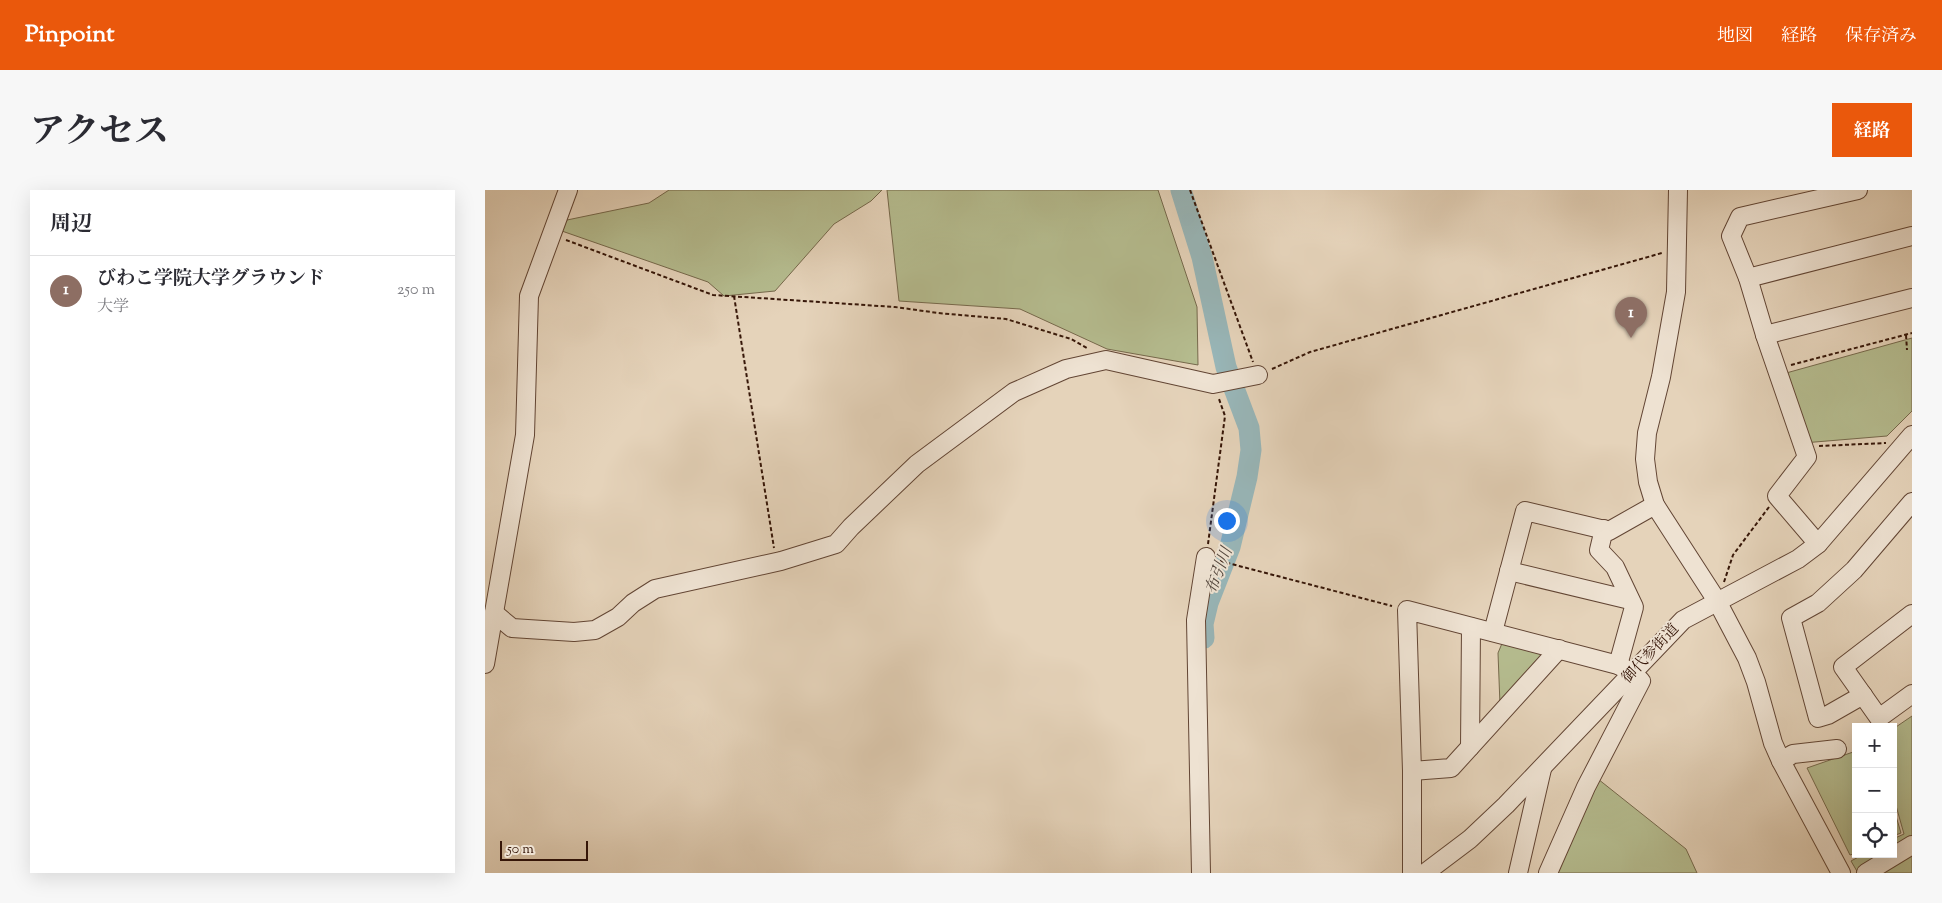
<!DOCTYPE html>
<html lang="ja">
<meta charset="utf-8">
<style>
body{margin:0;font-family:"Sorts Mill Goudy","Noto Serif JP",serif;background:#f7f7f7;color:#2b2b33}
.controls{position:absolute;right:15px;bottom:15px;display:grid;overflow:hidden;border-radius:0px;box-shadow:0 5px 20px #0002}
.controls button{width:45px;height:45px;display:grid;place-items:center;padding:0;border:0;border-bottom:1px solid #e1e1e2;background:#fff;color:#2b2b33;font:25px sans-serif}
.scale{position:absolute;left:15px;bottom:12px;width:88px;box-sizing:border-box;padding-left:5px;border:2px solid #361608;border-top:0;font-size:14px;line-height:18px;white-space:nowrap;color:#361608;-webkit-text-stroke:4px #eee2d2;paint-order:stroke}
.you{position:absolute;left:741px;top:330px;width:18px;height:18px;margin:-12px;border:4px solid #fff;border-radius:50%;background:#1a73e8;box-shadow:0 0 0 8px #1a73e833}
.badge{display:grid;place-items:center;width:32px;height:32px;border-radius:50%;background:#ea580c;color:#fff;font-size:16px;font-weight:700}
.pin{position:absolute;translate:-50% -41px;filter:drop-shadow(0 1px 2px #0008)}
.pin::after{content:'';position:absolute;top:26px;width:18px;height:15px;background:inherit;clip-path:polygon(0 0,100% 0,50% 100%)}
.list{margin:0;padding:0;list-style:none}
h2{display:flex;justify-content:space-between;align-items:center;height:65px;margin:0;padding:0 20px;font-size:21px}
h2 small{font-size:16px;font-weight:400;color:#7c7c81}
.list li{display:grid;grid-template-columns:32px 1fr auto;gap:15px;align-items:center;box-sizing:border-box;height:70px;padding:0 20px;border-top:1px solid #e1e1e2}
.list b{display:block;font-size:19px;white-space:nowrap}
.list p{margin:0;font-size:16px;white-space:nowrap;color:#7c7c81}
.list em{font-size:16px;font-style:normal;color:#7c7c81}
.icon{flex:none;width:28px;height:28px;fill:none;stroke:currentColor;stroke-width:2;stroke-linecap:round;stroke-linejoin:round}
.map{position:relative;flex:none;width:1427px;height:683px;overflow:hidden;border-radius:0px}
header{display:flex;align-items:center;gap:30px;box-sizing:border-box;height:70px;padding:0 25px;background:#ea580c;color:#fff}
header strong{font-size:24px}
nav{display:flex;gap:28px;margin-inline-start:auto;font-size:18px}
.intro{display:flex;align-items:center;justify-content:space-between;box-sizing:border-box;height:120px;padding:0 30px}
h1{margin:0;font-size:35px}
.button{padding:12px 22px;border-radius:0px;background:#ea580c;color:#fff;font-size:18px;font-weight:700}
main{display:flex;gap:30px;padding:0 30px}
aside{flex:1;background:#fff;border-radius:0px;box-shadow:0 5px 20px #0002}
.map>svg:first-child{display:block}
</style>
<header>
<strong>Pinpoint</strong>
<nav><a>地図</a><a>経路</a><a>保存済み</a></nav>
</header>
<div class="intro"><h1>アクセス</h1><a class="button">経路</a></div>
<main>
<aside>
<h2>周辺<small></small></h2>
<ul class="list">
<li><span class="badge" style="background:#8d6e63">1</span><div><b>びわこ学院大学グラウンド</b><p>大学</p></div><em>250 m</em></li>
</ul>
</aside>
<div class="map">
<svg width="1427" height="683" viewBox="0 0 1427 683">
<rect width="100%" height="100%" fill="#e5d3ba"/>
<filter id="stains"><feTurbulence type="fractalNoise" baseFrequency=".004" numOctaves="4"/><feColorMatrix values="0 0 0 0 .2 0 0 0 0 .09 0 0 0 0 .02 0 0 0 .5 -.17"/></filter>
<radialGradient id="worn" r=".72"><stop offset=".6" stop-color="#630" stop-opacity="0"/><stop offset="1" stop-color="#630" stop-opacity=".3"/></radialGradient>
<g fill="#b5bc8f" stroke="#76694c">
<path d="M184,0H397L386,11L349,34L290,101L239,106L223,92L74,40L82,30L164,13Z"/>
<path d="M402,0H673L712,117L713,175L622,159L535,119L414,111Z"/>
<path d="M1427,148V221L1402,246L1318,253L1294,185Z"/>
<path d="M1018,451L1060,461L1056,471L1015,515L1013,463Z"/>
<path d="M1427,526V683H1373L1366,671L1379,664H1408V649L1419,644L1408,605V539Z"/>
<path d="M1371,561V663L1365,665L1322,578Z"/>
<path d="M1113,589L1201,659L1212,683H1070Z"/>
<path d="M1408,616L1416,643L1408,646Z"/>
</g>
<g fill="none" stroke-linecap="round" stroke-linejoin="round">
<path stroke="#98b6b8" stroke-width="21" d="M696,0L717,67L741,177L764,238L766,260L762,287L745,357L723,413L718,434L719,448"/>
<defs>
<g id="minor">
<path d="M1193,0L1191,102L1176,187L1162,243L1160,269L1163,292L1170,315L1232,411L1262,468L1271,492L1288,553L1296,571L1356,683"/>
<path d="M1263,88L1427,46"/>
<path d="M1280,145L1427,108"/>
<path d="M1119,339L1114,360L1130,377L1149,417L1133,475"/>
<path d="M1333,354L1292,306L1322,267L1280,145L1263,88L1246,46L1255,27L1373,0"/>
<path d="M1024,381L1145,410"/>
<path d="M9,423L27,438L89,442L110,440L133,427L148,413L170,399L296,371L351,354L366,337L432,274L529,202L581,179L621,170L728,194L773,185"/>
<path d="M1427,424L1358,477L1394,528L1427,504"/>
<path d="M1008,442L1040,321L1124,341L1170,315"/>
<path d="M0,474L40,245L44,106L83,0"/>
<path d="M1378,505L1343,525L1333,528L1306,428L1333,413L1369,380L1427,312"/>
<path d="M985,557L986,437"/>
<path d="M1296,571L1308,564L1352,559"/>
<path d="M927,581L966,578L1074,459"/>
<path d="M716,683L711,430L721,367"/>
<path d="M927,683V581L922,420L1133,475L1148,483L1156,491L1101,597L1063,683"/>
<path d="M940,683L985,649L1021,615L1198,430L1313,369L1333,354L1427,245"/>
<path d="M1033,683L1057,579"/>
<path d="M1381,683L1427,655"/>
</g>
</defs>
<use href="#minor" stroke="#624534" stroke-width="20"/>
<g stroke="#361608" stroke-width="2" stroke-dasharray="4 2.5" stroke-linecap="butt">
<path d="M705,0L768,172"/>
<path d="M81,50L228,105L410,117L453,123L521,129L586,149L602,158"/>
<path d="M249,106L289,358"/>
<path d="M1421,145L1422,160"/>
<path d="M1306,175L1427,143"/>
<path d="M787,179L825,162L1177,63"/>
<path d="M1334,256L1401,253"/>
<path d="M723,354L740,226L734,209"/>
<path d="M735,371L907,416"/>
<path d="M1239,392L1248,365L1284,317"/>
</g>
<use href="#minor" stroke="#eee2d2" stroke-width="18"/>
</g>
<g text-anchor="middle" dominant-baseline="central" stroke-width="4" stroke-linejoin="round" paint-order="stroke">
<g font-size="15" fill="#361608" stroke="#eee2d2">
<text transform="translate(1166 464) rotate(-47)">御代参街道</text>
</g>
<g font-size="16" font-style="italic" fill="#53463d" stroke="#eee2d2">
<text transform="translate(735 381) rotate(-69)">布引川</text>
</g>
</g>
<rect width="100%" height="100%" filter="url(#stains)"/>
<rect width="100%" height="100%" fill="url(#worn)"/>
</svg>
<div class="controls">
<button>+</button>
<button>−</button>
<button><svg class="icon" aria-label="locate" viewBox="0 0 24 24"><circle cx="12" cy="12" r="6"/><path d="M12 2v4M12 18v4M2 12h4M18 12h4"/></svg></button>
</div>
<div class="scale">50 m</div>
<div class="you"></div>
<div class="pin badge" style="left:1146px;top:148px;background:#8d6e63">1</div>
</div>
</main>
